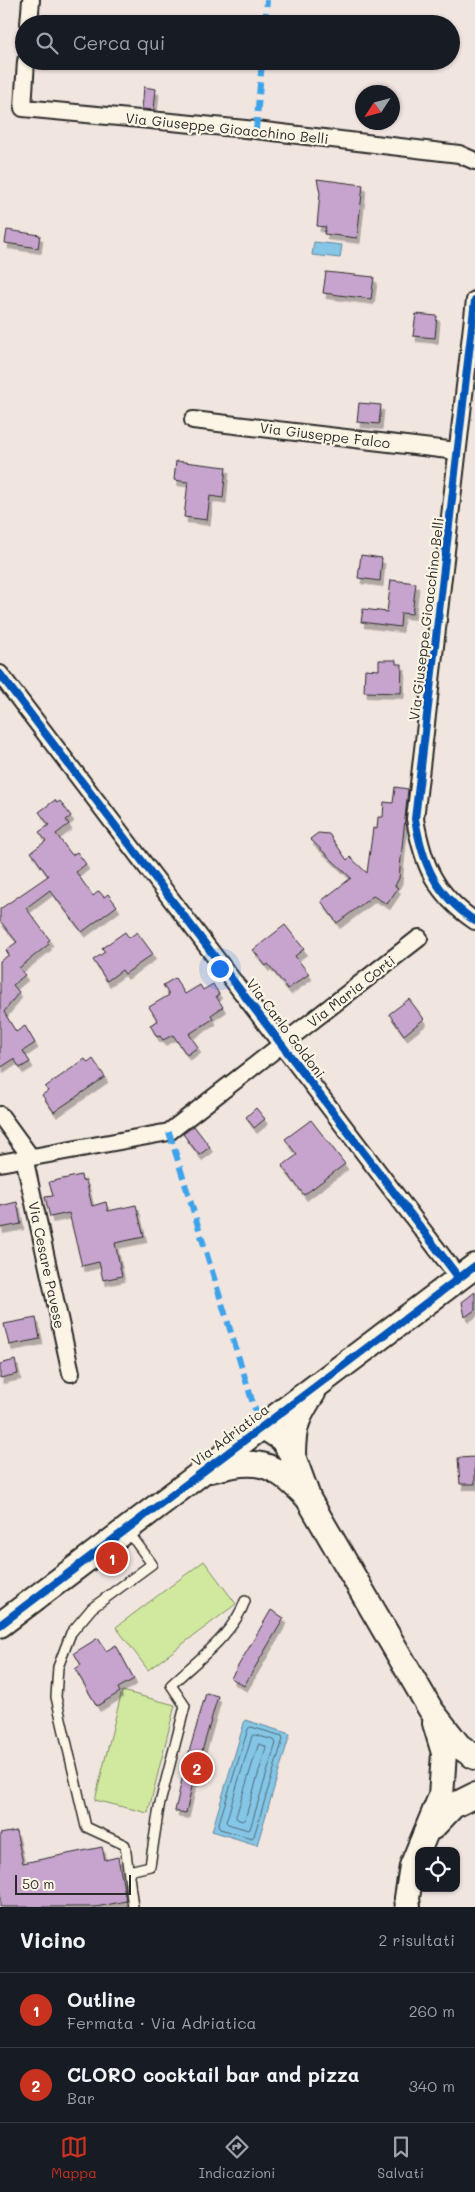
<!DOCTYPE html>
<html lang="it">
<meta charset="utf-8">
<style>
body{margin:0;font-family:Mali,sans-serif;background:#242831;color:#f1f3f6}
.controls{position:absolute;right:15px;bottom:15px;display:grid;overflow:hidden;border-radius:10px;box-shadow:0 1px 4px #0004}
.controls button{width:45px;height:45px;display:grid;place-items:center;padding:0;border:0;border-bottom:1px solid #363941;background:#171b24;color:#f1f3f6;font:25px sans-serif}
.compass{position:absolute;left:355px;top:85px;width:45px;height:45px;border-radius:50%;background:#171b24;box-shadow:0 1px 4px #0004;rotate:234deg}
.scale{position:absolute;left:15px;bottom:12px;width:116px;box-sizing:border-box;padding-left:5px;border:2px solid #2b2b2b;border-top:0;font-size:14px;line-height:18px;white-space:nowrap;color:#2b2b2b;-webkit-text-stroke:4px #fcf5e5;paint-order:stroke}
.you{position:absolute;left:219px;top:968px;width:18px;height:18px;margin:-12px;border:4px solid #fff;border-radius:50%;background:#1a73e8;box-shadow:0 0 0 8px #1a73e833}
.badge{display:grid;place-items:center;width:32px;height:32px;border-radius:50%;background:#c8321e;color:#fff;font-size:16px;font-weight:700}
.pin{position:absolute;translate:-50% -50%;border:2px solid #fff;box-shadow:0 1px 5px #0006}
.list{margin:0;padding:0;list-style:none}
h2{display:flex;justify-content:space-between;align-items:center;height:65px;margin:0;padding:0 20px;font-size:21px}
h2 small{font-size:16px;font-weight:400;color:#9ea1a6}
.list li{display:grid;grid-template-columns:32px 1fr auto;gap:15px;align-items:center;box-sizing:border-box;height:75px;padding:0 20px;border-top:1px solid #363941}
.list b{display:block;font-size:19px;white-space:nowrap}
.list p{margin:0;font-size:16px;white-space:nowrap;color:#9ea1a6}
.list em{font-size:16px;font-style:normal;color:#9ea1a6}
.icon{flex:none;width:28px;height:28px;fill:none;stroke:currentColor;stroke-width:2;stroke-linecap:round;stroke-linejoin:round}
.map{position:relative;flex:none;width:475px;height:1907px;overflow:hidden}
.search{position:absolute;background:#171b24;box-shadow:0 1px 4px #0004;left:15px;right:15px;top:15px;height:55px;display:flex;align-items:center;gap:12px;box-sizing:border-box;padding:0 18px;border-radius:28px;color:#9ea1a6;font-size:19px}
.sheet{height:215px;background:#171b24}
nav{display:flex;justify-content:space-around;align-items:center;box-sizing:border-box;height:70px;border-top:1px solid #363941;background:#171b24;font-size:14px;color:#9ea1a6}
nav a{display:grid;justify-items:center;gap:2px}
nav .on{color:#c8321e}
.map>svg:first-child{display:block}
</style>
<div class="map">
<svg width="475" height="1907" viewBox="0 0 475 1907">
<defs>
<filter id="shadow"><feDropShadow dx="3" dy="5.5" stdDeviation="0" flood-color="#0004"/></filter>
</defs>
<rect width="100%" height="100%" fill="#f1e5e0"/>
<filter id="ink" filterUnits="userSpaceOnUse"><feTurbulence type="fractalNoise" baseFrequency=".02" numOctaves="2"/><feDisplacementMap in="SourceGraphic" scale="10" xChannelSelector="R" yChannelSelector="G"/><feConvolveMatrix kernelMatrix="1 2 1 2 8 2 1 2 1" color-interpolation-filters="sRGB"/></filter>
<g filter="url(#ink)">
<g fill="#d1e99e" stroke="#7e8a64">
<path d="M204,1561L236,1604L148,1670L116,1627Z"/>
<path d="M122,1691L175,1705L148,1813L95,1800Z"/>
</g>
<g fill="#85c6e6" stroke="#61889b">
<path d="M314,242L342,245L340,258L312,255Z"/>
<path d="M245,1720L290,1734L257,1845L212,1831Z"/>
</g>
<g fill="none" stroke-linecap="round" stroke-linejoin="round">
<g stroke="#4f6976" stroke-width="1">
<path d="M251,1727L282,1736L283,1739L254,1836L252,1838L220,1829L218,1826L248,1729Z"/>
<path d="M255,1735L274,1740L276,1743L250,1829L248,1830L228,1824L226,1822L252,1736Z"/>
<path d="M259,1744L265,1746L266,1748L245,1819L242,1821L237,1819L236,1817Z"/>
</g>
</g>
<g fill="#c7a4cd" stroke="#2b2b2b" filter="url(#shadow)">
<path d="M144,87L156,89L154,110L142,109Z"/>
<path d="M317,179L363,185L357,238L324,234L326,227L317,226L320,193Z"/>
<path d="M7,230L40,235L38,248L5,243Z"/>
<path d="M326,272L374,277L371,299L323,293Z"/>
<path d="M416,314L437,316L435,338L413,336Z"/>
<path d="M359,403L381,405L379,424L357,422Z"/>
<path d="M176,461L226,467L223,498L210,496L207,520L184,517L188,482L174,480Z"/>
<path d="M361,555L382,558L380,581L358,578Z"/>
<path d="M391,580L416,583L412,614L401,613L400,627L361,622L363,609L387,612Z"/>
<path d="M379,660H396V664H402L401,693L364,692L365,669L379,670Z"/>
<path d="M395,787L408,789L399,878L395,886L398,888L387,904L373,896L337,923L321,901L351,878L310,839L318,833L329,834L347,860L350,857L367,873L373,828L377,829L378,817H383L384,802L393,803Z"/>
<path d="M55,800L57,803L60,801L71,816L66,820L69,824L56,834L72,855L77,852L86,864L76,872L93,896L99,891L104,897L108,894L117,906L82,932L50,890L26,908L50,940L47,942L49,944L19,968L25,975L13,985L19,992L4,1012L16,1032L25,1026L35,1043L23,1051L30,1062L20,1068L14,1059L0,1068V961L9,955L6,950L17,942L0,921V909L48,876L31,852L46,841L39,832L49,825L39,812Z"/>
<path d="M285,925L304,949L295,956L309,974L288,989L268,964L266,966L253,950Z"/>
<path d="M125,932L129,938L137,932L153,954L125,974L122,970L107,981L93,960L105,952L102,948Z"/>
<path d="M175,978L185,994L200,985L203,990L213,984L219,994L216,996L223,1007L211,1015L213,1019L189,1034L198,1047L187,1055L173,1035L163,1040L160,1036L157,1037L150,1025L158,1021L149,1007L169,995L163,985Z"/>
<path d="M409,999L424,1019L404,1035L389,1014Z"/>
<path d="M85,1059L88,1063L93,1059L105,1077L54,1112L42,1095L48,1091L45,1087Z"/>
<path d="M256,1108L265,1119L254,1128L246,1117Z"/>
<path d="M311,1120L345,1164L304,1195L282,1166L297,1155L285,1139Z"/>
<path d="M194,1126L210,1147L199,1155L183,1134Z"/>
<path d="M81,1175L82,1181L86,1180L92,1206L106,1202L108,1211L136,1205L144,1237L115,1243L122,1276L103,1280L99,1262L82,1266L69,1213L50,1217L45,1197L53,1196L49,1182Z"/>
<path d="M17,1202L21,1224L0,1228V1206Z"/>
<path d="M475,1292V1310L465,1317L462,1302Z"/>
<path d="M36,1318L40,1339L9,1345L4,1324Z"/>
<path d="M15,1360L18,1374L0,1378V1364Z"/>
<path d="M475,1457V1484H460L458,1458Z"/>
<path d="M271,1610L284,1618L244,1686L231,1678Z"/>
<path d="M98,1638L106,1651L116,1645L134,1679L118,1688L120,1692L97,1706L75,1669L81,1665L74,1653Z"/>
<path d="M206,1693L218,1696L200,1758L204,1770L201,1776L193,1782L186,1813L175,1811L185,1766Z"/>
<path d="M16,1831L23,1863L102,1847L105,1860L118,1857L126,1901L96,1907H0V1834Z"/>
</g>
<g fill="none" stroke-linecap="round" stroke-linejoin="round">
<defs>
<g id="lane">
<path d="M127,1530L152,1564L92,1608L71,1633L58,1667L56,1697L86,1827L125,1845L133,1907"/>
<path d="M129,1871L150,1866L159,1807L185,1706L171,1685C197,1660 233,1635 245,1601"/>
</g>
<g id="street">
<path d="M29,24L31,0"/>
<path d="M26,61L23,108L256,130L459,154L475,161"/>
<path d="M475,300L415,819C423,865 435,894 475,921"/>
<path d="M193,420L457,451"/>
<path d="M0,674L459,1278"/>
<path d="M0,1115L30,1156"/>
<path d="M24,1157L71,1373"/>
<path d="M0,1163L169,1132L419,938"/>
</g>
<g id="secondary">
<path d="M262,1426L282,1439L293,1456L309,1500L431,1710L459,1746L475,1757"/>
<path d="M293,1456C293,1427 297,1417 313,1393"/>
<path d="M211,1470C258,1458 271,1461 306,1496"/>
<path d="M0,1625L475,1266"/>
<path d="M433,1827L453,1806L475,1795"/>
<path d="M408,1907L407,1898L412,1866L441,1796L444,1753L435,1723"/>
</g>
</defs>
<use href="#lane" stroke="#2b2b2b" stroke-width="12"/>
<use href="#street" stroke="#2b2b2b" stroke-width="20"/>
<use href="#secondary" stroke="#2b2b2b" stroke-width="28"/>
<use href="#lane" stroke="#fcf5e5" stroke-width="9"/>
<use href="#street" stroke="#fcf5e5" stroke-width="16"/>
<use href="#secondary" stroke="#fcf5e5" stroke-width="24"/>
<g stroke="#3ea3eb" stroke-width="6" stroke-dasharray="12 6" stroke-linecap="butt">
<path d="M265,24L267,0"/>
<path d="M256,130L262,61"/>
<path d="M169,1132L254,1407L262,1426"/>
</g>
<defs>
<g id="cycleway">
<path d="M475,300L415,819C423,865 435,894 475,921"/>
<path d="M0,674L459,1278"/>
<path d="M0,1625L475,1266"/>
</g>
</defs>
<use href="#cycleway" stroke="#fcf5e5" stroke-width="11"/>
<use href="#cycleway" stroke="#0057b8" stroke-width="8"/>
</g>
</g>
<g text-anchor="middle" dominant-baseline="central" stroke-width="4.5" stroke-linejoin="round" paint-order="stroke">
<g font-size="14" fill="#2b2b2b" stroke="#fcf5e5">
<text transform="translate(227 128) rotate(6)">Via Giuseppe Gioacchino Belli</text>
<text transform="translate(325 435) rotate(7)">Via Giuseppe Falco</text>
<text transform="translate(426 619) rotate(-83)">Via Giuseppe Gioacchino Belli</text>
<text transform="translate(351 991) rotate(-38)">Via Maria Corti</text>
<text transform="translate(286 1028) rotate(53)">Via Carlo Goldoni</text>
<text transform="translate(47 1265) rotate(78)">Via Cesare Pavese</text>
<text transform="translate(230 1435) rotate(-37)">Via Adriatica</text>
</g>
</g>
</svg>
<div class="controls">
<button><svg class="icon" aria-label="locate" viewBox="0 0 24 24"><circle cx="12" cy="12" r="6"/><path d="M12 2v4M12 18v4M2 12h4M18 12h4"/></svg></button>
</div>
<svg class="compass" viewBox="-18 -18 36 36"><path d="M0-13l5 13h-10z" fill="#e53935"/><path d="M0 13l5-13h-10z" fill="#9ea1a6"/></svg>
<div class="scale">50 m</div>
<div class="you"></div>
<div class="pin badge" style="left:112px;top:1558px">1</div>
<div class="pin badge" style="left:197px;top:1768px">2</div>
<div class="search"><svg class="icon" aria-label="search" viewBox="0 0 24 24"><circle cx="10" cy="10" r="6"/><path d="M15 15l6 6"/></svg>Cerca qui</div>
</div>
<section class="sheet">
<h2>Vicino<small>2 risultati</small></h2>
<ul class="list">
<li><span class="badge">1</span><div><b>Outline</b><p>Fermata · Via Adriatica</p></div><em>260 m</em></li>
<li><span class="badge">2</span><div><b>CLORO cocktail bar and pizza</b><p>Bar</p></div><em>340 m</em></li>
</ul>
</section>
<nav>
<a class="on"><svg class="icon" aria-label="map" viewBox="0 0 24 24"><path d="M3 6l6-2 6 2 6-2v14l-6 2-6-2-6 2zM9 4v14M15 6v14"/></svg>Mappa</a>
<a><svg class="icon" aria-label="directions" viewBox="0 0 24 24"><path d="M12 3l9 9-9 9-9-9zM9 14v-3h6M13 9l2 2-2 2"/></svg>Indicazioni</a>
<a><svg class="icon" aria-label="saved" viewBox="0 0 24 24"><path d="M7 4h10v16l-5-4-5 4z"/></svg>Salvati</a>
</nav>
